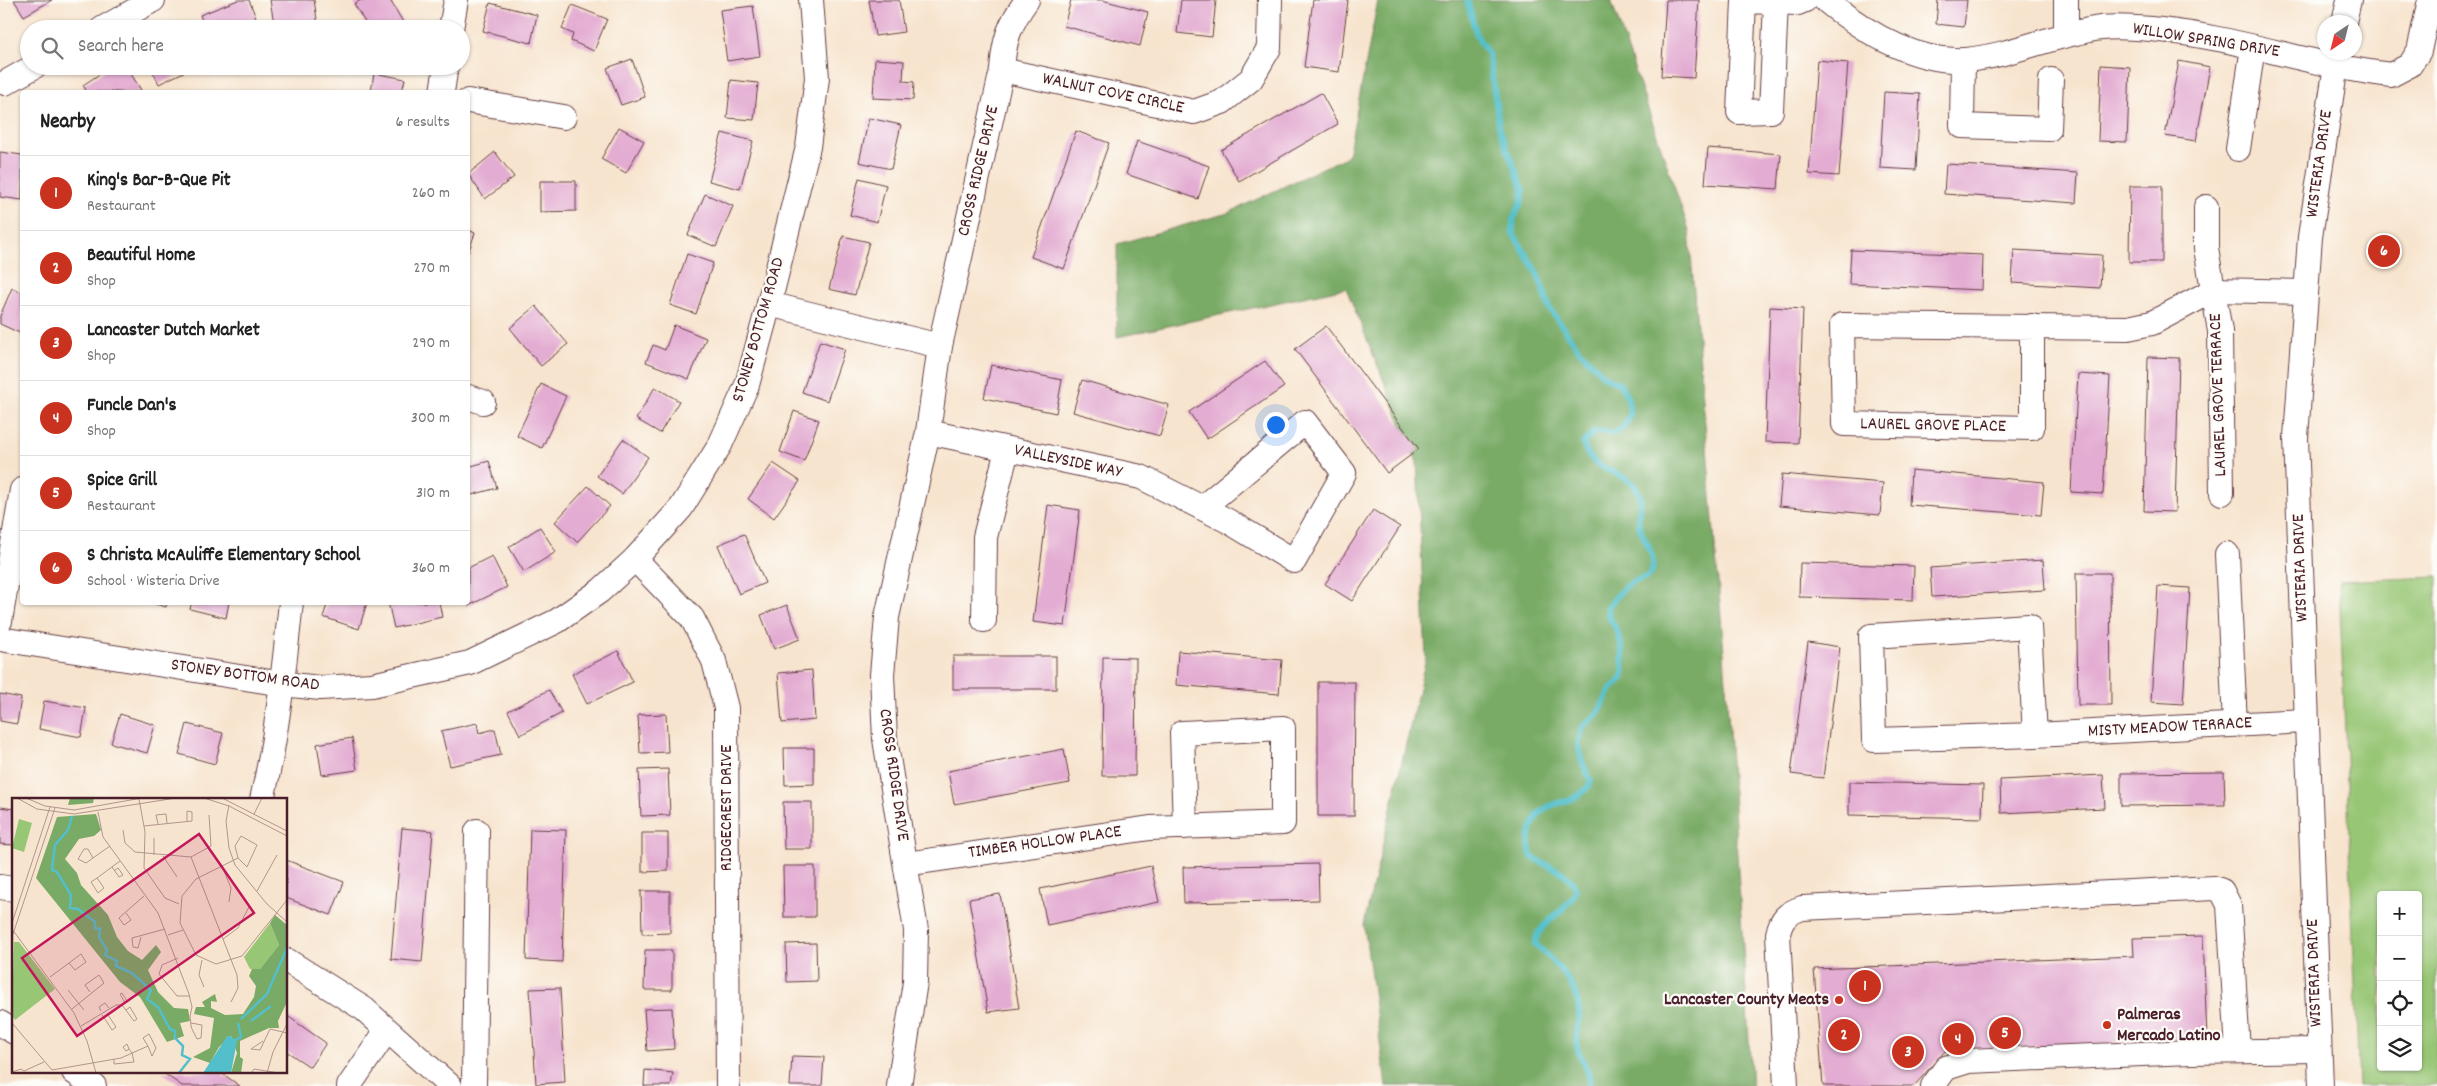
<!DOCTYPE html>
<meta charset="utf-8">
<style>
body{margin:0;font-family:Dekko,sans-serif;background:#f2f2f2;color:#222}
.controls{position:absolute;right:15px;bottom:15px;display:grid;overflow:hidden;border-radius:5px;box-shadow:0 1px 4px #0004}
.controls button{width:45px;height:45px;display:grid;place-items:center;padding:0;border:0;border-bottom:1px solid #e0e0e0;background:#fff;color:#222;font:25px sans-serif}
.compass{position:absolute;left:2317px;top:15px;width:45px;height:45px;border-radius:50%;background:#fff;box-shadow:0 1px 4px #0004;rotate:215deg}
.you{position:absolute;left:1275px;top:424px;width:18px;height:18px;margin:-12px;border:4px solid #fff;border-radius:50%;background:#1a73e8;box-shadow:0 0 0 8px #1a73e833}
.badge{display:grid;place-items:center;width:32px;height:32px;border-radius:50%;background:#c8321e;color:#fff;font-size:16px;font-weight:700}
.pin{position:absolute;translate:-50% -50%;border:2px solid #fff;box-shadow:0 1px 5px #0006}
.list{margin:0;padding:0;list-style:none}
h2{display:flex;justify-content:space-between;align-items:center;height:65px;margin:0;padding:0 20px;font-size:21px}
h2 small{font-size:16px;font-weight:400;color:#767676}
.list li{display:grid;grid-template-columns:32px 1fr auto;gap:15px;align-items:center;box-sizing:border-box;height:75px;padding:0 20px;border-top:1px solid #e0e0e0}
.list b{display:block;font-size:19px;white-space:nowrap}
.list p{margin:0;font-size:16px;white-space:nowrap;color:#767676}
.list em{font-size:16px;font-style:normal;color:#767676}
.icon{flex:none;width:28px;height:28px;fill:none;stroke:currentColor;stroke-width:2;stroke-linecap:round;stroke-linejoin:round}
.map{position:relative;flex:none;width:2437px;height:1086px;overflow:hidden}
.search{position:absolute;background:#fff;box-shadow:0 1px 4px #0004;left:20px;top:20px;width:450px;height:55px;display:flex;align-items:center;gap:12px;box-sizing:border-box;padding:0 18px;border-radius:28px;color:#767676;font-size:19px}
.panel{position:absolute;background:#fff;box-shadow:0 1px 4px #0004;left:20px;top:90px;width:450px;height:515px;border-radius:5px}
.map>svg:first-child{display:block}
</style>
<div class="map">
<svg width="2437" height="1086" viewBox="0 0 2437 1086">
<rect width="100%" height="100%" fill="#fdfcf7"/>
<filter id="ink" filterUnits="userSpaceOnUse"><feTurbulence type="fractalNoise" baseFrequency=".02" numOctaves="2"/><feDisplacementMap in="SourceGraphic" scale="10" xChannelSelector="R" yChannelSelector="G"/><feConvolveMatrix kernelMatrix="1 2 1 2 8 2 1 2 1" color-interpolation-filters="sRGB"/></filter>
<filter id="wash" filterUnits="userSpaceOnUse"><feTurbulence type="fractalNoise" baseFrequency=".0096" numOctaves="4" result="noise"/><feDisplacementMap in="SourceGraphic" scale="20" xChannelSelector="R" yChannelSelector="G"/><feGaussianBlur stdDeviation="1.12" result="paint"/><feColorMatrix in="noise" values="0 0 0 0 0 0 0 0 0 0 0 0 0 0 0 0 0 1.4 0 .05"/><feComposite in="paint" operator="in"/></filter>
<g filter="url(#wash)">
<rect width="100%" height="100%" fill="#f7e4ce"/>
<path fill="#97c674" stroke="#707250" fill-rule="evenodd" d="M2437,577V1086H2359L2339,581ZM2381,895H2418V1067H2381Z"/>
<path fill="#79ab66" stroke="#626548" d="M1378,0H1611L1689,230L1724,653L1752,1086H1386L1364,925L1426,658L1417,462L1346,288L1117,337V244L1228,213L1348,156Z"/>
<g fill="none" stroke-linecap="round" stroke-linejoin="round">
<path stroke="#52bfcb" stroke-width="6" d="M1467,0L1477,36L1489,56L1500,131L1523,190L1522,200L1513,220V233L1536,271L1544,291L1549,308L1580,351L1605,377L1620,384L1628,399L1630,415L1623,428L1614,433L1595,431L1583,443C1591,475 1625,467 1638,491C1644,503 1636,514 1639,525C1642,538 1659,558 1651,572C1647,580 1636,579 1629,584C1621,590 1614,599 1608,607C1607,618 1612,620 1616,629C1623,644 1624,660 1623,677L1611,689L1597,715L1583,726L1578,743L1582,762L1591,781C1582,800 1567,799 1550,806C1532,813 1526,839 1531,856C1545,867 1569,870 1576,889C1573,909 1537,921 1535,944C1555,963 1577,982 1579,1011C1580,1022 1576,1035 1577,1046C1579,1060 1592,1070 1589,1086"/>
</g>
<g id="blocks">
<g fill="#e3acd2">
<path d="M14,0H52L24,16Z"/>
<path d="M238,0H249L258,23L243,29H205L200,15Z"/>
<path d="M270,0H314L318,26L300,29H275Z"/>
<path d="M361,0H390L407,29H369L354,4Z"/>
<path d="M869,0H899L904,32L875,36Z"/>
<path d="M1071,0H1102L1148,12L1140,46L1064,26Z"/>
<path d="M1181,0H1216L1212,37L1177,33Z"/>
<path d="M1313,0H1348L1339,72L1304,67Z"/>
<path d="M1666,0H1699L1694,78L1661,76Z"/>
<path d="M1938,0H1967L1964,27L1936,24Z"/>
<path d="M490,3L537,15L531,43L483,31Z"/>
<path d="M572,5L607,19L594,51L571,41L573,34L562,29Z"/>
<path d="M753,6L760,56L727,61L720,10Z"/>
<path d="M632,59L645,97L621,105L607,68Z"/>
<path d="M875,59L904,61L903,81L914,82L913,100L873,98Z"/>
<path d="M1817,60L1848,63L1839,176L1809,174Z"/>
<path d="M2179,61L2210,67L2196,141L2165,136Z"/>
<path d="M2101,65L2130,67L2127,142L2098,141Z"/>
<path d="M112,66H126L141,90L137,92H87L83,85Z"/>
<path d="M150,66H196L159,84Z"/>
<path d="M374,73L405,79L402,92H371Z"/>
<path d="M731,80L758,83L754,120L727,118Z"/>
<path d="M1884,92L1920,94L1916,170L1880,168Z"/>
<path d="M1321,93L1338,124L1239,181L1221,150Z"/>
<path d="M869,118L901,125L891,169L859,162Z"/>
<path d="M619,127L644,141L626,173L601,159Z"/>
<path d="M1076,131L1109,143L1064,269L1031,257Z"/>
<path d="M722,133L753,141L740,189L709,181Z"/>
<path d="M1137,141L1209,166L1198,199L1126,174Z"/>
<path d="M1708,148L1781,154L1778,189L1705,184Z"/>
<path d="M0,152L22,155V200L0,197Z"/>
<path d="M495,152L514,177L485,199L468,174Z"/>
<path d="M1946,164L2078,173L2076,203L1944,194Z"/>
<path d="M859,178L886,185L877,222L850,215Z"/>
<path d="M540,181H576V211L540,212Z"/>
<path d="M2130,186H2162V262H2129Z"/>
<path d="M705,194L733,206L716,247L688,235Z"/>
<path d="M468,230L475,233L468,253Z"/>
<path d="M843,236L869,242L855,295L829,289Z"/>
<path d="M1851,250L1983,255L1982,290L1849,284Z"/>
<path d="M2014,250L2102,255L2100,288L2012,283Z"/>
<path d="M687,254L713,263L696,314L670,305Z"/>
<path d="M12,288L22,293V334L0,324V316Z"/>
<path d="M536,306L568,344L541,366L510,328Z"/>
<path d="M1770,307L1803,309L1798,443L1765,442Z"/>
<path d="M674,325L706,338L689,379L646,362L653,345L665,350Z"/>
<path d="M1326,326L1419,449L1387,473L1295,349Z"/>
<path d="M820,341L845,349L827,401L802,392Z"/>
<path d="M2148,357L2179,358L2175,512L2144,511Z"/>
<path d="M1265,361L1284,387L1207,439L1189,412Z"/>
<path d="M991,365L1062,380L1056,413L984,398Z"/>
<path d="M2078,374L2110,376L2103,494L2071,492Z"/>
<path d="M1082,380L1169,405L1160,436L1073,412Z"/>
<path d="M541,384L566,396L542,448L517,436Z"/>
<path d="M655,387L679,401L660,433L636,419Z"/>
<path d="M794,411L819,420L804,461L780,452Z"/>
<path d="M623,439L648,457L622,494L597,476Z"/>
<path d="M489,461L497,488L468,496V467Z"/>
<path d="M773,463L800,481L774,518L748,499Z"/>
<path d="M1911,470L2044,482L2041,515L1909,505Z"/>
<path d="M1782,474L1883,483L1880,515L1779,506Z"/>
<path d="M588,486L610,506L577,542L555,522Z"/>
<path d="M1048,505L1080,510L1065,626L1033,622Z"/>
<path d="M1373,510L1400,527L1352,601L1325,584Z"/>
<path d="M540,527L556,552L524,572L509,547Z"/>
<path d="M744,534L765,583L739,594L718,545Z"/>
<path d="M492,556L507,587L468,606V568Z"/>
<path d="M2043,560L2045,590L1932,597L1930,568Z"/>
<path d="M1800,563L1914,566L1913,600L1799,597Z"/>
<path d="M2076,573H2110L2111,705H2078Z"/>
<path d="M2158,586L2190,588L2183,704L2151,702Z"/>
<path d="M148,602H167L166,607Z"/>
<path d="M192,602H229L226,618L190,609Z"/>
<path d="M328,602H367L359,629L323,617Z"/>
<path d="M388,602H439L442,617L394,628Z"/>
<path d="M787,605L800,639L774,649L761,615Z"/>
<path d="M1808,642L1840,647L1823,778L1791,774Z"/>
<path d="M618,651L633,682L587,704L572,674Z"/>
<path d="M1178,651L1282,660L1279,694L1176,685Z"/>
<rect x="953" y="656" width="103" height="33"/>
<path d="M1103,657L1136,658L1135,776H1102Z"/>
<path d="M812,670L815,720L782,723L778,673Z"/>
<path d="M1318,682H1355L1354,816H1318Z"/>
<path d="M549,690L562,713L520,735L508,711Z"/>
<path d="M0,694L21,698L17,724L0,721Z"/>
<path d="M44,701L86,708L81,737L39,729Z"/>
<path d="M120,714L155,725L147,753L111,743Z"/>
<path d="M666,714L668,752L640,753L638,715Z"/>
<path d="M477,723L479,733L495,729L501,755L450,766L441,731Z"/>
<path d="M187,724L223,733L215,764L179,754Z"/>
<path d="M352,738L357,770L322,775L317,744Z"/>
<path d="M784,748H814V784L785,785Z"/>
<path d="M1064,749L1070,783L954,804L948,771Z"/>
<path d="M668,769L670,815L641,816L639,770Z"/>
<path d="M2224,772L2225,805L2121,806V773Z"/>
<path d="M2103,775L2105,808L2001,813L2000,780Z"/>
<path d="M1849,782L1983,785L1982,818L1849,815Z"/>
<path d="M783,802H812V849H784Z"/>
<path d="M0,807L14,809V845L0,844Z"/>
<path d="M402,828L433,831L422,962L391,959Z"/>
<path d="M530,829L566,830L562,962L526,960Z"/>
<path d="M642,833H668V871L642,872Z"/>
<path d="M286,860L344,882L331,915L286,898Z"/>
<path d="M1318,864L1319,900L1184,903L1183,867Z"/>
<path d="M783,866H815V917H784Z"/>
<path d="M1151,866L1159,902L1047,925L1040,889Z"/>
<path d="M641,891H670V933L642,934Z"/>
<path d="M1000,894L1019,1008L988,1012L969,899Z"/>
<path d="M2203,936L2207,1039L1945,1051L1914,1086H1823L1814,969L2134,956L2133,938Z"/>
<path d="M816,943L817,981L787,982L786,944Z"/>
<path d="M645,950H672V990H644Z"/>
<path d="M560,988L565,1082L536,1084L530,989Z"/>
<path d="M672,1008L674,1049L647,1051L644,1009Z"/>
<path d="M286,1015L326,1043L310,1067L286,1051Z"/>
<path d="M792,1056L824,1057L822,1086H790Z"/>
<path d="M645,1070L673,1073L671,1086H644Z"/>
<path d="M162,1072H220L240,1086H182Z"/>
</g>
</g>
</g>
<g filter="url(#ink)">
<use href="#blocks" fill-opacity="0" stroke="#643d43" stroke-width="1"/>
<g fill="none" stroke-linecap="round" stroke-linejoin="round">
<defs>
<g id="minor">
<path d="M1825,0C1863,31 1914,63 1965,60C2011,56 2054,34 2101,28C2120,26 2141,28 2161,30C2238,38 2313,66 2391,75L2410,65L2419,51L2430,0"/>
<path d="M1776,3L1771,111L1739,112L1744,1L1798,3L1805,0"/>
<path d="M2344,22L2349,0"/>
<path d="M102,29L153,0"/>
<path d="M451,29L456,0"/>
<path d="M2066,35V0"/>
<path d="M1963,60L1962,126L2049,129L2051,80"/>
<path d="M1002,70L1194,112L1222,102L1251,79L1269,48L1270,0"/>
<path d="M5,83L35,66"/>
<path d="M442,92L446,66"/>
<path d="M468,101L564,117"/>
<path d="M2238,149L2253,47"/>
<path d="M2206,207V248L2220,331L2222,493"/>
<path d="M769,304L940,346"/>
<path d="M2032,326V428L1844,424L1842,325L2128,328L2152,323L2214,290L2306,292"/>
<path d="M468,397L483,402"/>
<path d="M928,432L1141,477L1228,521L1294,561L1344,473L1305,422L1202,508"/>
<path d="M2227,554L2235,724"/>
<path d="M635,559L692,618L714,661L726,708L728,1086"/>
<path d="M984,620L985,537L1007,450"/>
<path d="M0,621L22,490"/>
<path d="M0,639L283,684L320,688L372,685L470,663L557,621L600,591L635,559L681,508L720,445L747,385L769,304L808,147L817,78L811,0"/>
<path d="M2035,735L2029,626L1871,636L1874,740L2035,735L2306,721"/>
<path d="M262,800C277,735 284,669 291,602"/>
<path d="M906,864L1150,828L1283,823V728L1182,733L1185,827"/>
<path d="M0,887L14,889"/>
<path d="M286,960L364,1009L450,1086"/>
<path d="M0,1023L14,1032"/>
<path d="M74,1072L94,1086"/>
<path d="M349,1086L387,1030"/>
<path d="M474,1086L477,831"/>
<path d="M899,1086L915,982L916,930L885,739L882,675L887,617L928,432L940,346L1002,70C1004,40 1009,25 1027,0"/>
<path d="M1786,1086L1778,934C1781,919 1787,913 1802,908L2214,888L2222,891L2229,905L2238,1051"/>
<path d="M1933,1086L1946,1068L1968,1061L2191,1052L2318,1050"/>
<path d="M2321,1086L2296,438L2310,237L2338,52"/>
</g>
</defs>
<use href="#minor" stroke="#643d43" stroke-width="26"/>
<use href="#minor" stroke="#fff" stroke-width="24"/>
</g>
</g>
<g fill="#c8321e" stroke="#fdfcf7" stroke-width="2">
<circle cx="1839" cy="1000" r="5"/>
<circle cx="2107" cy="1025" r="5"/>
</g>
<g text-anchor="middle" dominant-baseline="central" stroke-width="4.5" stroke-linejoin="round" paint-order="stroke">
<g font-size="18" fill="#4a1f2b" stroke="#fdfcf7">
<text transform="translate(2206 41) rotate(9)">WILLOW SPRING DRIVE</text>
<text transform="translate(1113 94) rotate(12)">WALNUT COVE CIRCLE</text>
<text transform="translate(2320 164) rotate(-82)">WISTERIA DRIVE</text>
<text transform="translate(979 171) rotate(-77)">CROSS RIDGE DRIVE</text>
<text transform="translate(759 330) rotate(-74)">STONEY BOTTOM ROAD</text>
<text transform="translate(2219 395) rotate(-92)">LAUREL GROVE TERRACE</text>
<text transform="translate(1933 426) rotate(1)">LAUREL GROVE PLACE</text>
<text transform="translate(1068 462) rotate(12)">VALLEYSIDE WAY</text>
<text transform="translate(2301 568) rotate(-92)">WISTERIA DRIVE</text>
<text transform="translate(245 676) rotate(8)">STONEY BOTTOM ROAD</text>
<text transform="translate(2170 728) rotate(-3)">MISTY MEADOW TERRACE</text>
<text transform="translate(893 775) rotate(82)">CROSS RIDGE DRIVE</text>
<text transform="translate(727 808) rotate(-90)">RIDGECREST DRIVE</text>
<text transform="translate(1045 843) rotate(-8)">TIMBER HOLLOW PLACE</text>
<text transform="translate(2315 973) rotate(-92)">WISTERIA DRIVE</text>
</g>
<g font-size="18" font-weight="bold" fill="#4a1f2b" stroke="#fdfcf7" text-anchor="end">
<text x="1829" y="1000">Lancaster County Meats</text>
<text x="2117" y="1015" text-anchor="start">Palmeras<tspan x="2117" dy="21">Mercado Latino</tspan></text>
</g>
</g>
<g transform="translate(12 798)">
<rect width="275" height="275" fill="#f7e4ce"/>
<path d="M7,21L20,25L12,54L0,50ZM258,125L267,147L248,171H238L232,159ZM2,144H7L43,191L3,222L0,217Z" fill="#97c674"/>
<path d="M58,0H82L81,5L56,7ZM84,16L89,32L82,38L67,41L53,61L65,75L69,87L96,117L105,139L116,153L130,162L144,147L149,154L136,172L146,194L162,210L176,211L178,223L168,225L172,238L155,244L128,199L108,184L24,80L45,19ZM263,117L275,127V204L266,223L267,230H257L228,243V259L231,261L229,275H219L225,255L219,238L207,249L198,265L181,259L198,250L202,220L182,216L184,209H193L190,204L203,196L205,204L199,203V210L213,217L231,216L242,199L244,188L237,178L240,171H248L267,147L258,125Z" fill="#79ab66"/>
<path d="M216,237L225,243L219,275H191Z" fill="#52bfcb"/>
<path fill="none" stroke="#52bfcb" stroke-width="2.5" d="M60,18L56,32L43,47L40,72L45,74L59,97L58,110L66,111L83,124V130L88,131L87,139L95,152L93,157L105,163L104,168L120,175L139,192L135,201L146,209L158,231L163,233V240L171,248L170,257L178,261L167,275M229,221L255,196L275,150M239,223L259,208M221,243L229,239L226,225"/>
<path fill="none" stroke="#b2958d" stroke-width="1" d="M5,0L25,11L62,16L164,0M14,0L33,8L62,12L130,0M192,0L217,8L275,38M210,0L275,33M127,1L133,34L132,70L153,100L167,106M217,7L214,23L217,50L223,67L255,106L275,124M86,14L91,39L146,115L177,196L180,209L178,218L179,228L180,231L185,241L189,240L190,227L179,225M242,16L250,0M146,26L144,17L154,16L155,25M132,28L180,23V14L175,13V23M111,32L113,45L123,54L179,59L199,48L197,17M142,57V40M151,58L165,79M179,59L225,177L226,190L219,204M81,60L76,51H72L66,61L74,65L81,60L98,48M226,60L223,48L229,38L245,47L235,69L226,60L184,81L170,98L168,125L184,157L204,166L230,158L275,102M210,68L219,90L217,104M100,69L107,79L111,77L106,70L102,73M85,80L92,90L86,95L79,84L85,80L108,63M245,93L265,57M114,115L119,122L112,127L107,120L132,98M0,125L38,9M0,131L62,215L75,243L84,275M156,137L171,132M0,139L43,10M129,139L126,150L121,149L120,140L153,131M211,141L226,130L237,109M166,160L150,167L147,176L165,198H178M190,162L187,177L192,189M38,179L57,165L69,156L74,164L63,172L57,165M56,192L72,212M111,207L115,203L110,195L108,196L113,205M60,211L92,185L87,177L73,187L78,194M89,213L87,209L93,205L97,210M90,217L92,220L93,221L100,232L104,229L96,217L92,220M0,225L40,272L109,260L136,248L140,258L144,250L137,236L131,240L136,248M69,228L104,207H110L122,223L125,221L118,209L114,212M251,243L239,251L248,252L258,231L275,235M102,261V266L122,264L120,255L117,251L115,246L111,249L114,253L117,251M0,274L9,271L12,273L32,264M239,275L242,271L267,275M255,275L261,254L275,226"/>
<path fill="#c2185b" fill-opacity="0.15" stroke="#c2185b" stroke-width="2.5" d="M187,36L242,115L65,238L10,160Z"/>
<rect width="275" height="275" fill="none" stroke="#4a1f2b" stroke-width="2.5"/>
</g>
</svg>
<div class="controls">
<button>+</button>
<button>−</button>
<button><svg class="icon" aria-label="locate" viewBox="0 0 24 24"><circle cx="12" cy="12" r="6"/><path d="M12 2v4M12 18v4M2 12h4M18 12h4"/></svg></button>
<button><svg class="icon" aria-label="layers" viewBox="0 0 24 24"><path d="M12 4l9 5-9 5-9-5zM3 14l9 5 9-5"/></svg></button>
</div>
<svg class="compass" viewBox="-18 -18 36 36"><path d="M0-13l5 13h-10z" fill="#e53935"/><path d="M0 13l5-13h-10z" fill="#767676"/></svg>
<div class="you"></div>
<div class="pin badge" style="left:1865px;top:986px">1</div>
<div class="pin badge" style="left:1844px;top:1035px">2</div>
<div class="pin badge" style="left:1908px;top:1052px">3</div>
<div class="pin badge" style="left:1958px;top:1039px">4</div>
<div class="pin badge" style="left:2005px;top:1033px">5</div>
<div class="pin badge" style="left:2384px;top:251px">6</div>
<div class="search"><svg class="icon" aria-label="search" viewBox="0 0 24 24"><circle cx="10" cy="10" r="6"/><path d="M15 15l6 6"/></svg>Search here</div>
<section class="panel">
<h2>Nearby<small>6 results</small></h2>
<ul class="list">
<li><span class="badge">1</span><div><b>King's Bar-B-Que Pit</b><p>Restaurant</p></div><em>260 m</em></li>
<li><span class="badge">2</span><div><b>Beautiful Home</b><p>Shop</p></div><em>270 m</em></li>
<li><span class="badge">3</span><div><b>Lancaster Dutch Market</b><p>Shop</p></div><em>290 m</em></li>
<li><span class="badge">4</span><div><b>Funcle Dan's</b><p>Shop</p></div><em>300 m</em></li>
<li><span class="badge">5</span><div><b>Spice Grill</b><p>Restaurant</p></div><em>310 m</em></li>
<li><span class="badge">6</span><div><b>S Christa McAuliffe Elementary School</b><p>School · Wisteria Drive</p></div><em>360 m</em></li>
</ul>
</section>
</div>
